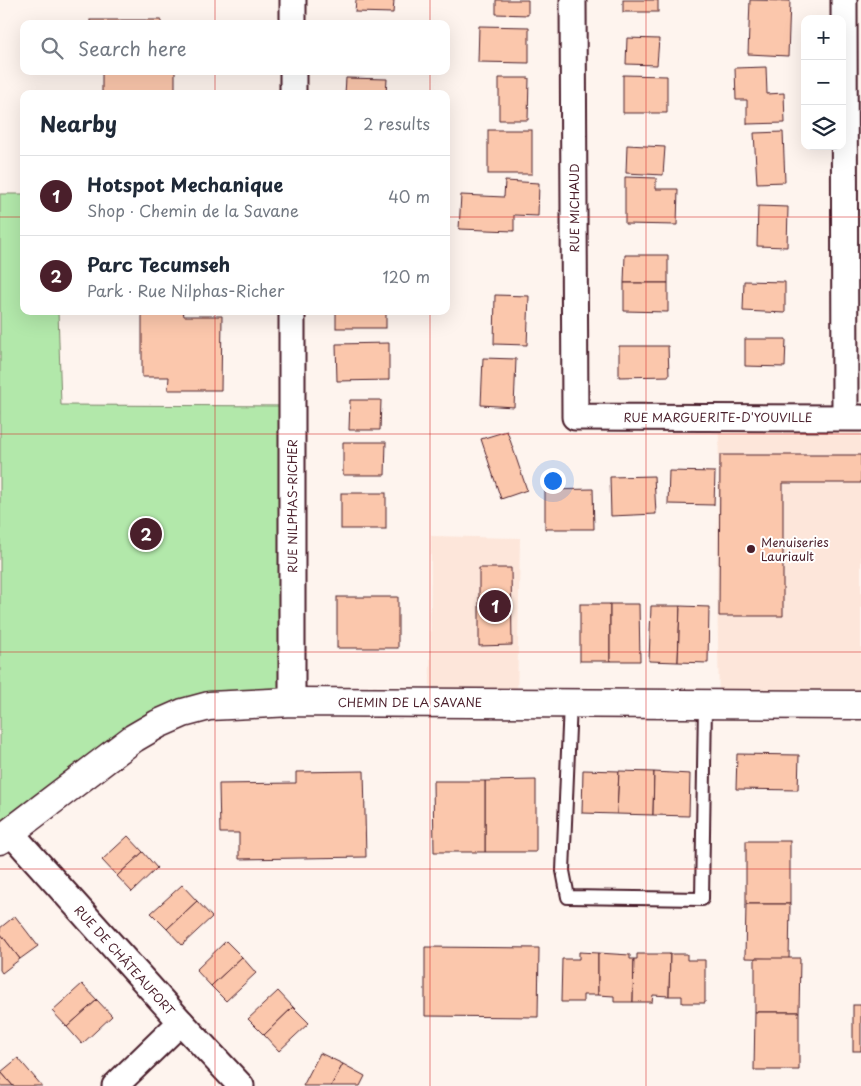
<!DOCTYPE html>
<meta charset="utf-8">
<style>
body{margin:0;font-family:"Playpen Sans",sans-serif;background:#f6f6f7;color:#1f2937}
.controls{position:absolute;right:15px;top:15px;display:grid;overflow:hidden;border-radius:10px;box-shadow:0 5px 20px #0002}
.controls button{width:45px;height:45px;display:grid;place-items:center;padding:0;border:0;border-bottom:1px solid #e0e1e3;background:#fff;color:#1f2937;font:25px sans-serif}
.you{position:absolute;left:552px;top:480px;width:18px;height:18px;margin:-12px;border:4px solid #fff;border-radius:50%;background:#1a73e8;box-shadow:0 0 0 8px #1a73e833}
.badge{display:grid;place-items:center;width:32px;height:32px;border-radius:50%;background:#4a1f2b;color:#fff;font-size:16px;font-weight:700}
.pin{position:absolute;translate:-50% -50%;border:2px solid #fff;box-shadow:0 1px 5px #0006}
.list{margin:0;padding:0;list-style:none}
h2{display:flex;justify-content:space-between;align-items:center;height:65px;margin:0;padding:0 20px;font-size:21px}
h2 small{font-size:16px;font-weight:400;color:#747a83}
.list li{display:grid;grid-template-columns:32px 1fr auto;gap:15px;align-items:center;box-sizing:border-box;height:80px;padding:0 20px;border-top:1px solid #e0e1e3}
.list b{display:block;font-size:19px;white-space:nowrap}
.list p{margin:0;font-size:16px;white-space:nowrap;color:#747a83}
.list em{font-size:16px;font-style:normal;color:#747a83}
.icon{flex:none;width:28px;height:28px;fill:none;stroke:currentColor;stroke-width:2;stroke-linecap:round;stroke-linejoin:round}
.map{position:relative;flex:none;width:861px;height:1086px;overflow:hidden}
.search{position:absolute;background:#fff;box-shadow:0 5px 20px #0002;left:20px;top:20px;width:430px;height:55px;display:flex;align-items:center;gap:12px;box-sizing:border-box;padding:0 18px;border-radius:10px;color:#747a83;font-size:19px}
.panel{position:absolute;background:#fff;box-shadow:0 5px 20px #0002;left:20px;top:90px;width:430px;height:225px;border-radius:10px}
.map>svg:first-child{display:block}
</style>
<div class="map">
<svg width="861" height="1086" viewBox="0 0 861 1086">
<rect width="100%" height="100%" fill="#fef4ee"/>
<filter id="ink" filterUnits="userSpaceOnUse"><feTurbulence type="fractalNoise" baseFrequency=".02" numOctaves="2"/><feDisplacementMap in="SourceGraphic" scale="10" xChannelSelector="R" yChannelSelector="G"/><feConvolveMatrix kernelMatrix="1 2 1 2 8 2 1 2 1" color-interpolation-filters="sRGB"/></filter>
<g filter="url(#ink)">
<g fill="#fde6da">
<path d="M719,417L861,418V705L719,704L717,586Z"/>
<path d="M431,536L520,538L517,703L430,702Z"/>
</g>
<path fill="#b2e8aa" stroke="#7e846a" d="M0,194H24V311H58L61,405L292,406V702L209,706L0,840Z"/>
<g fill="#fbc7ac" stroke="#4a1f2b">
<path d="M356,0H394L393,13L355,12Z"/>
<path d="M496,0H528V15L496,14Z"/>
<rect x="623" y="0" width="35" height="12"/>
<path d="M750,0L790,1L788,56L748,54Z"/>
<rect x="90" y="20" width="71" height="4"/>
<path d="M479,26L529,27V63L478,62Z"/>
<path d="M627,38L659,39L657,65L626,64Z"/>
<path d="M766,67L767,94L784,93L785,123L747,124V100H736L735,68Z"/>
<rect x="102" y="71" width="73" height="23"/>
<path d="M623,75L667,76V113H623Z"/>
<path d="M346,78L387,79L386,94H345Z"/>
<path d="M499,78H529L528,120H499Z"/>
<rect x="488" y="130" width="44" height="44"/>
<path d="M783,132L785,182L757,183L754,133Z"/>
<path d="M627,145L665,147L663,175L626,173Z"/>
<path d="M625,177L656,178V189H678L677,225L625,224Z"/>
<path d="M505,181L539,183L538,216L514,215V231L459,229L461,195L504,197Z"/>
<path d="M758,206L788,207L787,247L757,246Z"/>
<path d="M625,255H668V283H624Z"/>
<path d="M744,281L785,282V313L743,311Z"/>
<path d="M624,283H668V312L624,311Z"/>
<path d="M495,295L529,296L527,345L494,344Z"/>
<path d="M142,311H183L184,316H222L221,390H168L169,377H142Z"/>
<rect x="336" y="311" width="50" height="17"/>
<path d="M745,339H786L785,367L745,366Z"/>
<path d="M389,343V380L337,381L336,344Z"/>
<path d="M619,346H668L669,376L619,377Z"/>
<path d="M483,358L516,359L514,407L481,405Z"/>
<path d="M350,400H381L380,430H349Z"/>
<path d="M507,431L527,490L501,499L481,439Z"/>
<path d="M343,442H386L385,475H343Z"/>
<path d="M720,455H861V483H783V616H719Z"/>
<path d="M669,471L715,472L714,505L668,504Z"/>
<path d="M654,476L656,514L611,516L610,477Z"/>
<path d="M593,489L594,529H545V490Z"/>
<rect x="341" y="493" width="45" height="36"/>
<path d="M479,568H511L512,645L479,646Z"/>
<rect x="337" y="597" width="61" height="51"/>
<rect x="580" y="604" width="30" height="57"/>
<path d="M610,604H639L640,661H610Z"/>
<path d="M651,606H680L678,662L649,661Z"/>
<path d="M680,606L709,607L708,663L678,662Z"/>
<path d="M737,754L799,755L798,790L736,789Z"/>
<path d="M583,770L619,771L617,814L582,813Z"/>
<path d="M364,771L366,857L239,859V833H220L219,784L296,783V772Z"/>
<path d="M619,771L654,772L653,815L617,814Z"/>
<path d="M654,772L690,774L689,816L653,815Z"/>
<path d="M536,780V852H485V781Z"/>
<path d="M433,781H485V852H434Z"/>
<path d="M128,836L143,852L117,876L102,860Z"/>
<rect x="746" y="841" width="44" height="63"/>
<path d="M143,852L157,868L132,892L117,876Z"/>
<path d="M182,885L197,901L167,929L151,913Z"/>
<path d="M197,901L212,917L182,945L167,929Z"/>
<path d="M746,904H790L789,959L745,958Z"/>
<path d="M15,916L38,946L20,959L0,933V928Z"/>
<path d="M0,933L20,959L2,973L0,970Z"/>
<path d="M226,941L242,957L211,986L196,970Z"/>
<path d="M425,947L539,948L538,1017L425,1016Z"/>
<path d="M579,952L598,953V995H583V1002H561L562,959H579Z"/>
<path d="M598,953L630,955V959H634L633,1002H614V996L598,995Z"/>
<path d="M637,954H670L669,996L653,995L652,1002H633L634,959H637Z"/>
<path d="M670,954H687V960H705V1003H682V996H669Z"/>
<path d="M242,957L256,973L226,1001L211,986Z"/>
<path d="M755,958H800L799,1012H755Z"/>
<path d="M82,984L97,1000L67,1027L52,1011Z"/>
<path d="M278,991L293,1007L264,1035L248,1019Z"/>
<path d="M97,1000L112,1016L82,1044L67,1027Z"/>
<rect x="853" y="1005" width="8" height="46"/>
<path d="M293,1007L309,1023L279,1051L264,1035Z"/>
<path d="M755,1012H799V1070H754Z"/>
<path d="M320,1053L343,1064L331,1086H303Z"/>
<path d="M18,1058L42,1086H13L1,1072Z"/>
<path d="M343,1064L365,1076L360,1086H331Z"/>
<path d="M1,1072L13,1086H0Z"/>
</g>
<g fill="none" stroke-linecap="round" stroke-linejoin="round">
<defs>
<path id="lane" d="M570,703L563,871L568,897L702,899L705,704"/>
<g id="street">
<path d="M573,0L575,417L861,418"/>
<path d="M844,0L845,417"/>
<path d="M293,24V0"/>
<path d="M293,94V71"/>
<path d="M292,702V311"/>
<path d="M11,833L181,1022L241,1086"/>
<path d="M115,1086L181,1022"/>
</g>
<path id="secondary" d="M0,840L134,738L158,724L183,713L209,706L292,702L861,705"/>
</defs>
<use href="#lane" stroke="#4a1f2b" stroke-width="16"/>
<use href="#street" stroke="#4a1f2b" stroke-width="29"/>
<use href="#secondary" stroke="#4a1f2b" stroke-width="31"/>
<use href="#lane" stroke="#fff" stroke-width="12"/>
<use href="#street" stroke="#fff" stroke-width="25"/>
<use href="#secondary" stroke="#fff" stroke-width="28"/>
</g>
</g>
<path fill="none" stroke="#d62828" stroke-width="1" stroke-opacity="0.55" d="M215,0V24M430,0V24M646,0V1086M215,71V94M430,71V94M0,217H24M446,217H861M215,311V1086M430,311V1086M0,434H861M0,652H861M0,869H861"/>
<circle fill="#4a1f2b" stroke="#fff" stroke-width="2" cx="751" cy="549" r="5"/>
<g text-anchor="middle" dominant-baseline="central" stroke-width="4" stroke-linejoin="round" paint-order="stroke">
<g font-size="12" fill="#4a1f2b" stroke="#fff">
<text transform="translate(574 208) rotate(-90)">RUE MICHAUD</text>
<text x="718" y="417">RUE MARGUERITE-D'YOUVILLE</text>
<text transform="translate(292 506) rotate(-90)">RUE NILPHAS-RICHER</text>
<text x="410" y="702">CHEMIN DE LA SAVANE</text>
<text transform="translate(125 960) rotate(48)">RUE DE CHÂTEAUFORT</text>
</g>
<g font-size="12" fill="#4a1f2b" stroke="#fff" text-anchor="start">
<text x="761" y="542">Menuiseries<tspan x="761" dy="14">Lauriault</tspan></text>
</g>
</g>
</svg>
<div class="controls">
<button>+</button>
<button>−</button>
<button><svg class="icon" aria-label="layers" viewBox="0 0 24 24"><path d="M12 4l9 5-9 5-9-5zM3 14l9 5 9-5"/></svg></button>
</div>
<div class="you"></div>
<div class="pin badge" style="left:495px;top:606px">1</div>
<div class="pin badge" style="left:146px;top:534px">2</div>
<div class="search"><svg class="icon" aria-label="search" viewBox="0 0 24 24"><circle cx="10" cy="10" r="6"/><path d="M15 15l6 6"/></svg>Search here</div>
<section class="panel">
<h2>Nearby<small>2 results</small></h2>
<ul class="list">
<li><span class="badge">1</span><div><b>Hotspot Mechanique</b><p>Shop · Chemin de la Savane</p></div><em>40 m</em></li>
<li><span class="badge">2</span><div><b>Parc Tecumseh</b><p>Park · Rue Nilphas-Richer</p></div><em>120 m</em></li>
</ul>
</section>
</div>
